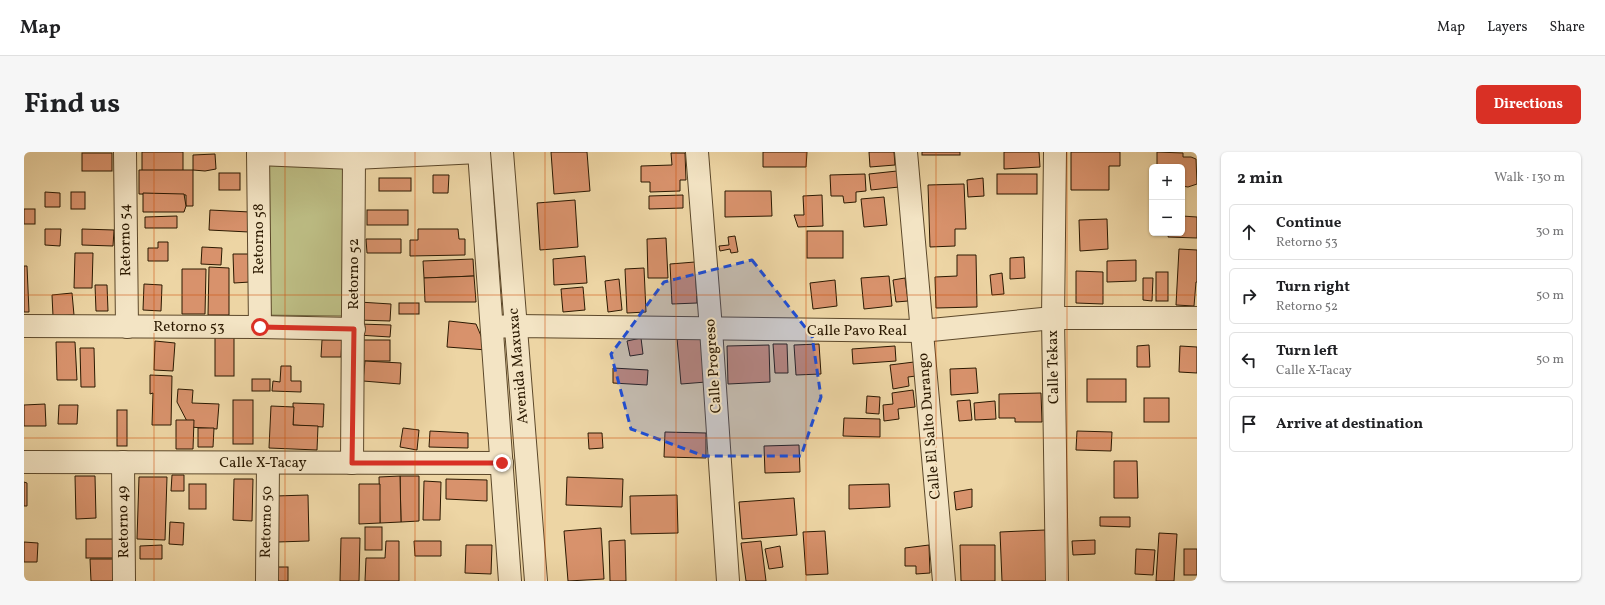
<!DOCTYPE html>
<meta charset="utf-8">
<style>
body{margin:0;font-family:Vollkorn,serif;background:#f6f6f6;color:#202124}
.controls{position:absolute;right:12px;top:12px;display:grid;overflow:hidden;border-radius:6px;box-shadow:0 1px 3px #0004}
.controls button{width:36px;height:36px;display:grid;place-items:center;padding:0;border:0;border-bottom:1px solid #e0e0e0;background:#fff;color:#202124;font:20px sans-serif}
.stop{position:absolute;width:12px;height:12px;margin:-9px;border:3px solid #d93025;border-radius:50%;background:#fff}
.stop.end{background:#d93025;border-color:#fff;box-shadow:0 1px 4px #0008}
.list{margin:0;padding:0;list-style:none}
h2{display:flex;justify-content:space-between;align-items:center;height:52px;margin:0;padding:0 16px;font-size:17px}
h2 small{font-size:13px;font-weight:400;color:#757577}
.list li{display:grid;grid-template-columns:26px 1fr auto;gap:12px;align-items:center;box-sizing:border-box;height:56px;margin:0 8px 8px;padding:0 8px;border:1px solid #e0e0e0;border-radius:6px}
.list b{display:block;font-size:15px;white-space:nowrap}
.list p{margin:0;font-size:13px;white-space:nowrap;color:#757577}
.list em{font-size:13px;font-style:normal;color:#757577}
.icon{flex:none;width:22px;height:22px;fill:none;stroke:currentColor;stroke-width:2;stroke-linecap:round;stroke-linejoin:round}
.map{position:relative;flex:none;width:1173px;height:429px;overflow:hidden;border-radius:6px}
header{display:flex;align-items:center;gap:24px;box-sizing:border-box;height:56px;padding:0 20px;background:#fff;border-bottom:1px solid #e0e0e0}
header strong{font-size:19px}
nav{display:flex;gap:22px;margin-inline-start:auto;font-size:14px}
.intro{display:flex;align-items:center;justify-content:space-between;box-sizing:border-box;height:96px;padding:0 24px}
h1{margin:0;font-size:28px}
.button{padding:10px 18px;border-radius:6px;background:#d93025;color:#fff;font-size:14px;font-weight:700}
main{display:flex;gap:24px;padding:0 24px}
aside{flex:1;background:#fff;border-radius:6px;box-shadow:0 1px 3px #0004}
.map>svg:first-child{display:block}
</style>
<header>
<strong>Map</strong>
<nav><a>Map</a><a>Layers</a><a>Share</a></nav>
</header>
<div class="intro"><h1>Find us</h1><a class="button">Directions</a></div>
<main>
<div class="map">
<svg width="1173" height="429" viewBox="0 0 1173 429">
<rect width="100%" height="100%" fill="#edd5a4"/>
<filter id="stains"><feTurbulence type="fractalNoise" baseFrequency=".005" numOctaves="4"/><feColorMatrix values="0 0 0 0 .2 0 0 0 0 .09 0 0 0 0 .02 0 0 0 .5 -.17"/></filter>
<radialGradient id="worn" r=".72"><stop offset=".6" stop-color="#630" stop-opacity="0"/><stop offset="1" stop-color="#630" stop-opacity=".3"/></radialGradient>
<path fill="#bcbc83" stroke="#746a42" d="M239,7L323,9L320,164L236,163Z"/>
<g fill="#d8926c" stroke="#2b1901">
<rect x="118" y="0" width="41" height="19"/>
<path d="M527,0H563L566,39L530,42Z"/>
<path d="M739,0H783L782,15H739Z"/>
<path d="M845,0H870L871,13L846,15Z"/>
<rect x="898" y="0" width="38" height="3"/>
<path d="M980,0H1015L1016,15L980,17Z"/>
<path d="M1047,0H1096V14H1085V38H1047Z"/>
<path d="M1133,0L1159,1V5H1167L1172,7L1173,32L1164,35L1158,34V15H1133Z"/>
<rect x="58" y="1" width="30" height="18"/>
<path d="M647,1H661L662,28H656V39L626,40V30H617V14L648,13Z"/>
<path d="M191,2L192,17L181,19L169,18V3Z"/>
<path d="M115,18H169V54H162V43L115,42Z"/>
<path d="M873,19L875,35L847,38L845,22Z"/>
<rect x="195" y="21" width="21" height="17"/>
<path d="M841,22L842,39L832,40V50L820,51L819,44H807L806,23Z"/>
<rect x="973" y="22" width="40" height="20"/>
<path d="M409,23H425L424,41H409Z"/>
<rect x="355" y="26" width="32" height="13"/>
<path d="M959,26L960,44L944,45L943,28Z"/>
<path d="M940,32L942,77H931V94L906,95L904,33Z"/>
<path d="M701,39H747L748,64L701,65Z"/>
<path d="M21,40L36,41V55H21Z"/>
<rect x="47" y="40" width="14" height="17"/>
<path d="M119,41L160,42L162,54L160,60H119Z"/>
<path d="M659,43V56L625,57V44Z"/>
<path d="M798,43L799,74L774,75L770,63H780L779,44Z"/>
<path d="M860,45L863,73L840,75L837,47Z"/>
<path d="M551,48L554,95L516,98L513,51Z"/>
<rect x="0" y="57" width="11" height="15"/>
<path d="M186,58L226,60L225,80L185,78Z"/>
<rect x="343" y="58" width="41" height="15"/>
<path d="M153,64V76H121V65Z"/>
<path d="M1158,64L1173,65V86L1144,85L1145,81H1158Z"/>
<path d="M1083,67L1084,97L1056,99L1055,68Z"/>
<path d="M21,77H37L36,94L21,93Z"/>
<path d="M58,77L90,78L89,94L58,93Z"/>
<path d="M394,77H434L435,87H441V103L386,104V88H394Z"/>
<rect x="783" y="79" width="36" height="27"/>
<path d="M711,84L714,100L707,101L706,97L696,99L695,94L705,93L704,85Z"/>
<path d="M642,86L644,126H624L623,87Z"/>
<path d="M342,87H377V101H343Z"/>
<path d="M134,90H144V109H124V96H134Z"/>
<path d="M178,95L198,96L197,113L177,112Z"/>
<path d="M1155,97L1173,98V130H1172L1170,154L1152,153Z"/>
<path d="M51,101H69L68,136H50Z"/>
<path d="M209,102H225L226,130L210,131Z"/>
<path d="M933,103H952L953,155L912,156L911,125L933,124Z"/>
<path d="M561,104L563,131L530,133L529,107Z"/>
<path d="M1000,105L1001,126L986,127V106Z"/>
<path d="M449,107L450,124L400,126L399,109Z"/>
<path d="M1112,108V129L1083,130V109Z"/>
<path d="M671,110L673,151L648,152L646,112Z"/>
<path d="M0,114H3L5,160H0Z"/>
<path d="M185,115L205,116V163H184Z"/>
<path d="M620,116L622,160L603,161L601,117Z"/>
<path d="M158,117H182L181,162H158Z"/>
<path d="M1052,119L1079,120V152L1052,151Z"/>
<rect x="1132" y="120" width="12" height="29"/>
<path d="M978,121L980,142L968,143L966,123Z"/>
<path d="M450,124L452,150H401L400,126Z"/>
<path d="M865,124L868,154L840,157L837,126Z"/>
<path d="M881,126L884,149L872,150L869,128Z"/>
<path d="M1119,126H1129L1128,149L1119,148Z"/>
<path d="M595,127L598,158L584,160L581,129Z"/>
<path d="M811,128L813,154L789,157L786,131Z"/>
<path d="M120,132L138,133L137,159L119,158Z"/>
<path d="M71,133H83L84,159H72Z"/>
<path d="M559,135L561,158L539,160L537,137Z"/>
<path d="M48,141L50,163L29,164L28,143Z"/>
<path d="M335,150L367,152L366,169L334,168Z"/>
<rect x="375" y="151" width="20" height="11"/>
<path d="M425,169L452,172L463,198L423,195Z"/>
<path d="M335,172L367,173L366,185L334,183Z"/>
<path d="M678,183L682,230L657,232L653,186Z"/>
<rect x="191" y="185" width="19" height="39"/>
<path d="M617,186L619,202L606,204L603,189Z"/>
<path d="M298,188H318L317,205H297Z"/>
<rect x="332" y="188" width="34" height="21"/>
<path d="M131,189L151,191L149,219L130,218Z"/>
<path d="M32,190H51L53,228H33Z"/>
<path d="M749,192H763L764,221H751Z"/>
<path d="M795,192L797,222L772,223L770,193Z"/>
<path d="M745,193L746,230L704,232L703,194Z"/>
<path d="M1125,193L1126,215H1113V194Z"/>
<path d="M871,194L872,209L829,212L828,197Z"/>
<path d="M1156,194L1173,195V221L1155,220Z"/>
<path d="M56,196H70L71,235H57Z"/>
<path d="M341,209L377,211L376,232L339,229Z"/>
<path d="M890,210L892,224L884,225L885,234L869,237L866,213Z"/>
<path d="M257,214H267V229H277V240L248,239L249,229L256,230Z"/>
<path d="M589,216L624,218L623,233L589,231Z"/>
<path d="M952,216L954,241L927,243L926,217Z"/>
<path d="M126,223L148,224L147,273H128L129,241L126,242Z"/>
<rect x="228" y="227" width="18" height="12"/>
<rect x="1063" y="227" width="39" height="23"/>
<path d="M154,237L169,238L168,251L195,252L193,277L166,275L153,250Z"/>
<path d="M889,238L891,255L874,257L875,267L860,269L859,253L869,252L868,241Z"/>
<path d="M1017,241L1018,270H991V266H975V242Z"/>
<path d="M843,244L856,245L855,262L842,261Z"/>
<rect x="1120" y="246" width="25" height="24"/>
<rect x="209" y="248" width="20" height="44"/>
<path d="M946,248L948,268L935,269L933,249Z"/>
<path d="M971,249L972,267L951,268L950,251Z"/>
<path d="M269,251L300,252L299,275L269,273Z"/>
<path d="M21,252L22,274H0V253Z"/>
<path d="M35,253H54L53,272H34Z"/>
<path d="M247,254L270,255L269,273L294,274L293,298L245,296Z"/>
<rect x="93" y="258" width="10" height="36"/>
<path d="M820,266L856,267V285L819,284Z"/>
<path d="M152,268H170L169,297H152Z"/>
<path d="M174,276H190L189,295H174Z"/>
<path d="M379,276L395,278L393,298L376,295Z"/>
<path d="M406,279L444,281V296L405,295Z"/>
<path d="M1053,279L1088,280L1087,299L1052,298Z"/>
<path d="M641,280L682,281V306L640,305Z"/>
<path d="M564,281H578L579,296L565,297Z"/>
<path d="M775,293L776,320L741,321L740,294Z"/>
<path d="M1090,309H1113L1114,346H1090Z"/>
<path d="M148,323H160V339H147Z"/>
<path d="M51,324H71L72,366L52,367Z"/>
<path d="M376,324H395V369L377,370Z"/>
<path d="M376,324L377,370L356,371L355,325Z"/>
<path d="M115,325H143L141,388L113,387Z"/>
<path d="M543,325L599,327L598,355L542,353Z"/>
<path d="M210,327H229L228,369L209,368Z"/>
<path d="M422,327L463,328V349L422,347Z"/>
<path d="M400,329L417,330L416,368H399Z"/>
<path d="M0,330L3,331V354H0Z"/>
<rect x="165" y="332" width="17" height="25"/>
<path d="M335,332H356V371L335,372Z"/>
<path d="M865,332L866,355L825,357V333Z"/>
<path d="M948,337V355L932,358L930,340Z"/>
<path d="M284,343L285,389L253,390L251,344Z"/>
<path d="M653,343L654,381L607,382L606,344Z"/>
<path d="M770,346L773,383L718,387L715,350Z"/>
<path d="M1076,365H1106V375L1076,374Z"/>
<path d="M146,370L160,371L159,393L145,392Z"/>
<rect x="341" y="375" width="17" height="23"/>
<path d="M577,376L580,427L544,429L540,379Z"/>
<path d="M1021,378L1023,429H978L976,380Z"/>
<path d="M801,379L804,422L782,423L779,380Z"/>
<path d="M1135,381L1153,382L1150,429H1132Z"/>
<path d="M317,386H336L335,429H316Z"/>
<rect x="62" y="387" width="31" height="19"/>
<path d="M601,388L602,429H586L585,389Z"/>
<path d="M1071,388V402L1049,403L1048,389Z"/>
<path d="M362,389H375V429H341L342,406H361Z"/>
<path d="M390,389H417V404H391Z"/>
<path d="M737,389L742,429H722L717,391Z"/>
<path d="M0,390L14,391L13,410H0Z"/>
<path d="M138,393V407H116V394Z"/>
<path d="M442,393H468L467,422L441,421Z"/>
<path d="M905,393L906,421L892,422V414H881V396Z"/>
<path d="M936,393H971V429H937Z"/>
<path d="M756,394L759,415L745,417L741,397Z"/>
<path d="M1112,397L1131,398L1129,423L1111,422Z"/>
<rect x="1160" y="397" width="13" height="26"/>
<path d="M66,407H96V429H67Z"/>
<rect x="253" y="415" width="11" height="14"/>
</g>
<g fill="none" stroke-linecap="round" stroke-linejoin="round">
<defs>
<g id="minor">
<path d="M101,0L103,175"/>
<path d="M234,0L236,175"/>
<path d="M455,0L486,429"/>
<path d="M478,0L512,429"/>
<path d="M673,0L687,177L704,429"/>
<path d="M882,0L920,429"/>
<path d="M1031,0L1029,166L1033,429"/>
<path d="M234,2L330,6L455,0"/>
<path d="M0,174L236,175L330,177"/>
<path d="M468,175L492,174L897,179L1029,166H1173"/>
<path d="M0,310L478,311"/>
<path d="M99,310L100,429"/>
<path d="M328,311L330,6"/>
<path d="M243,429L244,311"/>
</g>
</defs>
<use href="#minor" stroke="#5c482a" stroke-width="24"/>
<use href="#minor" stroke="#f3e4c4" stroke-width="22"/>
</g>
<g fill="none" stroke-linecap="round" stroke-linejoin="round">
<path stroke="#d93025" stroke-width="5" d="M236,175L330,177L328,311H478"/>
</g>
<path fill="#1d4ed8" fill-opacity="0.2" stroke="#1d4ed8" stroke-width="3" stroke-dasharray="8 5" stroke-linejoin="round" d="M728,108L788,184L797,245L777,304H680L607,277L587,202L640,130Z"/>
<path fill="none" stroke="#cc4f0a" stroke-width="1" stroke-opacity="0.55" d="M130,0V429M261,0V429M391,0V429M521,0V429M652,0V429M782,0V429M912,0V429M1043,0V429M0,143H1173M0,286H1173"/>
<g text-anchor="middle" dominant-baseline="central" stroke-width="4" stroke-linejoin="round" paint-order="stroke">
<g font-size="15" fill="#2b1901" stroke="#f3e4c4">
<text transform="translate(235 87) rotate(-90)">Retorno 58</text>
<text transform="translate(102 88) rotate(-91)">Retorno 54</text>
<text transform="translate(330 122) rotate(-90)">Retorno 52</text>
<text x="165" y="175">Retorno 53</text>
<text x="833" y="179">Calle Pavo Real</text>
<text transform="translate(495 214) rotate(-95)">Avenida Maxuxac</text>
<text transform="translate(690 214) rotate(-94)">Calle Progreso</text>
<text transform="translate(1030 215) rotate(-91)">Calle Tekax</text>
<text transform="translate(906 274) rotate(-95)">Calle El Salto Durango</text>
<text x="239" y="311">Calle X-Tacay</text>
<text transform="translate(100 370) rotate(-91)">Retorno 49</text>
<text transform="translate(243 370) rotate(-89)">Retorno 50</text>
</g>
</g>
<rect width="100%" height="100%" filter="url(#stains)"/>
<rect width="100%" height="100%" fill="url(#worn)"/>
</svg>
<div class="controls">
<button>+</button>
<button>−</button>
</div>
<div class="stop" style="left:236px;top:175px"></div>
<div class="stop end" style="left:478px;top:311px"></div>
</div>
<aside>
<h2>2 min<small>Walk · 130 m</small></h2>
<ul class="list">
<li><svg class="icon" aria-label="ahead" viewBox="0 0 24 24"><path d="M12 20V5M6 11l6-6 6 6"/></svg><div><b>Continue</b><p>Retorno 53</p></div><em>30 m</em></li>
<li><svg class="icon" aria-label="right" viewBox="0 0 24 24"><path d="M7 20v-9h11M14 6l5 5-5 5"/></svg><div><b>Turn right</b><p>Retorno 52</p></div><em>50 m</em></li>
<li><svg class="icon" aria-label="left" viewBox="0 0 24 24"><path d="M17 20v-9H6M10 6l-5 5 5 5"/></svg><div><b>Turn left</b><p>Calle X-Tacay</p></div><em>50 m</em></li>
<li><svg class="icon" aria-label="arrive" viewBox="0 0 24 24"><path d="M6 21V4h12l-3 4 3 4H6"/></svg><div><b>Arrive at destination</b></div></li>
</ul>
</aside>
</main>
